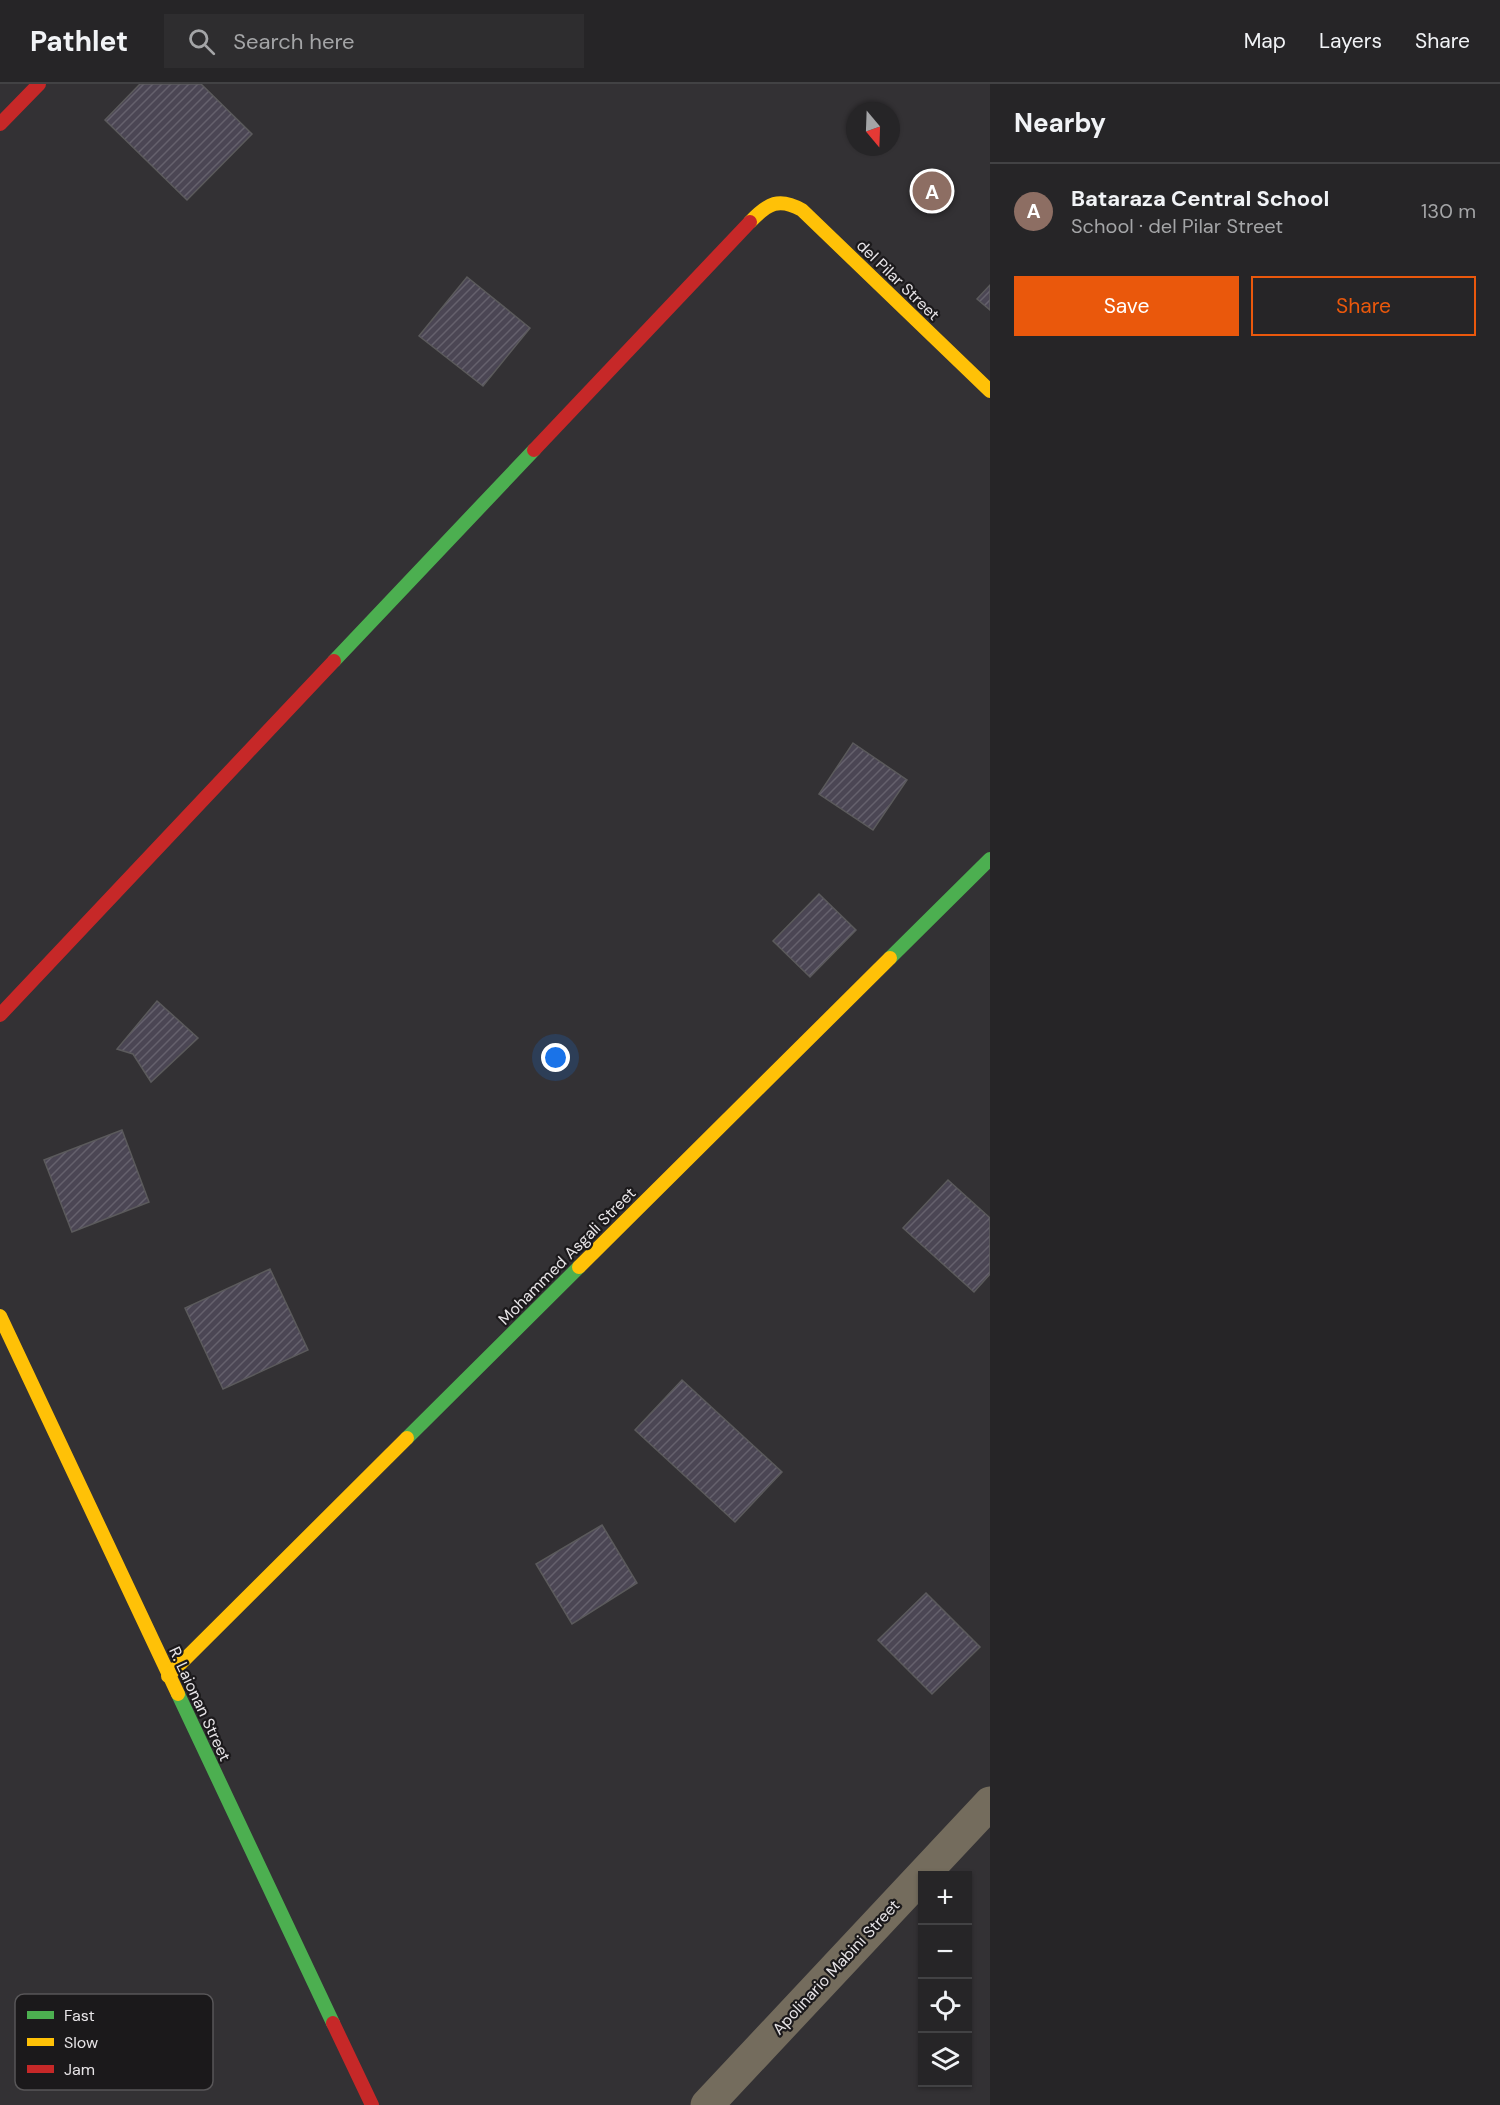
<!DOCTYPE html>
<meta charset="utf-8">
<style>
body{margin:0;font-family:"DM Sans",sans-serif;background:#2e2d2f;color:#f1f3f6}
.controls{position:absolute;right:18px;bottom:18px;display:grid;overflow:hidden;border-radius:0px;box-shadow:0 2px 4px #0004}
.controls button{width:54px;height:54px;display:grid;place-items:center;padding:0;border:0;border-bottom:2px solid #424244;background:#262527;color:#f1f3f6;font:30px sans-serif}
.compass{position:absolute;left:846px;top:18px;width:54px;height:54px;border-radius:50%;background:#262527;box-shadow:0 2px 4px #0004;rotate:161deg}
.you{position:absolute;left:556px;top:974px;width:21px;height:21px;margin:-15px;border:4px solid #fff;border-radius:50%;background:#1a73e8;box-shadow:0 0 0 9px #1a73e833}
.badge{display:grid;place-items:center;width:39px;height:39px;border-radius:50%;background:#ea580c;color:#fff;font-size:20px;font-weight:700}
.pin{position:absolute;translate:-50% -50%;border:3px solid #fff;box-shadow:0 2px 6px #0006}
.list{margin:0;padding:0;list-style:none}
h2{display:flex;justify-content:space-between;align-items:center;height:78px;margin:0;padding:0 24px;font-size:26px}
h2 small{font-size:20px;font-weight:400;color:#a4a5a7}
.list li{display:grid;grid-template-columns:39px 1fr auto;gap:18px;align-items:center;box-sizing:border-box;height:96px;padding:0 24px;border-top:2px solid #424244}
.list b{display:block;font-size:22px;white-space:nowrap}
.list p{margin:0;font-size:20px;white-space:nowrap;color:#a4a5a7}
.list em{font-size:20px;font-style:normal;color:#a4a5a7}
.actions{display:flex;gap:12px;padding:18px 24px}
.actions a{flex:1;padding:14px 0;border:2px solid #ea580c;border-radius:0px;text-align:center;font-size:21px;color:#ea580c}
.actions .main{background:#ea580c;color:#fff}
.icon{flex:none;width:33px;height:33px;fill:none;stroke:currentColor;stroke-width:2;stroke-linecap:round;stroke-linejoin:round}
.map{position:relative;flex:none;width:990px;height:2021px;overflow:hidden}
header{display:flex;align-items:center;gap:36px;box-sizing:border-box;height:84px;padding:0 30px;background:#262527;border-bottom:2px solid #424244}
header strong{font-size:28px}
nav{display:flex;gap:33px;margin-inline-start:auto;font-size:21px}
.search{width:420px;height:54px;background:#2e2d2f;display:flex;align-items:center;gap:15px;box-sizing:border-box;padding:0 21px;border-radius:0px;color:#a4a5a7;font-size:22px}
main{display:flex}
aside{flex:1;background:#262527}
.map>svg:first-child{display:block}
</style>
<header>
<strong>Pathlet</strong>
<div class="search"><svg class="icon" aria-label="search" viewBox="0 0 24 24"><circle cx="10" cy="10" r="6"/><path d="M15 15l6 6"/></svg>Search here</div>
<nav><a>Map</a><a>Layers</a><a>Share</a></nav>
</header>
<main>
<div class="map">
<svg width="990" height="2021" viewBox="0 0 990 2021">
<defs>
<pattern id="building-hatch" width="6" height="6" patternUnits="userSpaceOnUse" patternTransform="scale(1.5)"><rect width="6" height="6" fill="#4b4654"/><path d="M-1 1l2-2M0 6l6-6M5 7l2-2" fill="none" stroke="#65616d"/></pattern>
</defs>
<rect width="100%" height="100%" fill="#333134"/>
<g fill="url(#building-hatch)" stroke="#5b5a5c" stroke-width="1.5">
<path d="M140,0H201L252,50L187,116L105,36Z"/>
<path d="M467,193L530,244L483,302L419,252Z"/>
<path d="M990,201V226L977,215Z"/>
<path d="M853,659L907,696L873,746L819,710Z"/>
<path d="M819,810L856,846L810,893L773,857Z"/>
<path d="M157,917L198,954L151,998L133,970L117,965Z"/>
<path d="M122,1046L149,1118L72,1148L44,1076Z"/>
<path d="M948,1096L990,1134V1190L974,1208L903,1144Z"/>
<path d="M270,1185L308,1266L223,1305L185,1224Z"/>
<path d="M682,1296L782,1388L735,1438L635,1346Z"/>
<path d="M602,1441L637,1499L572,1540L536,1480Z"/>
<path d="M926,1509L980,1563L932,1610L878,1556Z"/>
</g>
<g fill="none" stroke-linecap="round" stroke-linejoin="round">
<path stroke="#746c5d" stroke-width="33" d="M707,2021L990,1719"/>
<g stroke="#4caf50" stroke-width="14">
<path d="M334,577L534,366"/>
<path d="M890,874L990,775"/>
<path d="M407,1354L579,1183"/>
<path d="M178,1610L333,1939"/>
</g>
<g stroke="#ffc107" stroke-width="14">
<path d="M750,138C768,119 779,113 802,126L990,307"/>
<path d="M579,1183L890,874"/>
<path d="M0,1232L178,1610"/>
<path d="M168,1592L407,1354"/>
</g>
<g stroke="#c62828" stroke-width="14">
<path d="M0,40L39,0"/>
<path d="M534,366L750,138"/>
<path d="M0,931L334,577"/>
<path d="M333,1939L372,2021"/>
</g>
</g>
<g text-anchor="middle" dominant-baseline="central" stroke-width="4.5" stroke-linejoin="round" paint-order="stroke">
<g font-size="16" fill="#e7e4e7" stroke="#1b191b">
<text transform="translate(898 196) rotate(44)">del Pilar Street</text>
<text transform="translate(567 1172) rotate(-45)">Mohammed Asgali Street</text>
<text transform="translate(200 1620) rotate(65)">R. Laionan Street</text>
<text transform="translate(836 1883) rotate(-47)">Apolinario Mabini Street</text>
</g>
</g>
<rect x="15" y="1910" width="198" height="96" rx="9" fill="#1b191b" stroke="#585658" stroke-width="1.5"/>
<rect x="27" y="1927" width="27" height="8" fill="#4caf50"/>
<rect x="27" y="1954" width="27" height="8" fill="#ffc107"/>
<rect x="27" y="1981" width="27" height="8" fill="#c62828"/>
<g font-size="16" fill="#e7e4e7">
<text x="64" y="1937">Fast</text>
<text x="64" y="1964">Slow</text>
<text x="64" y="1991">Jam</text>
</g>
</svg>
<div class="controls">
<button>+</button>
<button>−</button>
<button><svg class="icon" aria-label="locate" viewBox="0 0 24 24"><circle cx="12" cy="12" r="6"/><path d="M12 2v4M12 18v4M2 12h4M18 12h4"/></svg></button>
<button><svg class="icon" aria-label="layers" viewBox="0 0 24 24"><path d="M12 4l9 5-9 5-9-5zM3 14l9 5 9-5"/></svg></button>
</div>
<svg class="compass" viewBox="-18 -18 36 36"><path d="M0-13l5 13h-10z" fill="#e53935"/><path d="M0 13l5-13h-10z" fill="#a4a5a7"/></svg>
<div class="you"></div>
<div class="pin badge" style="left:932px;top:107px;background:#8d6e63">A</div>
</div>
<aside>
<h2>Nearby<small></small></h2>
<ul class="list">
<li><span class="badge" style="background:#8d6e63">A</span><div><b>Bataraza Central School</b><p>School · del Pilar Street</p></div><em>130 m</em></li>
</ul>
<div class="actions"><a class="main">Save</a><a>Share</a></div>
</aside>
</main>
